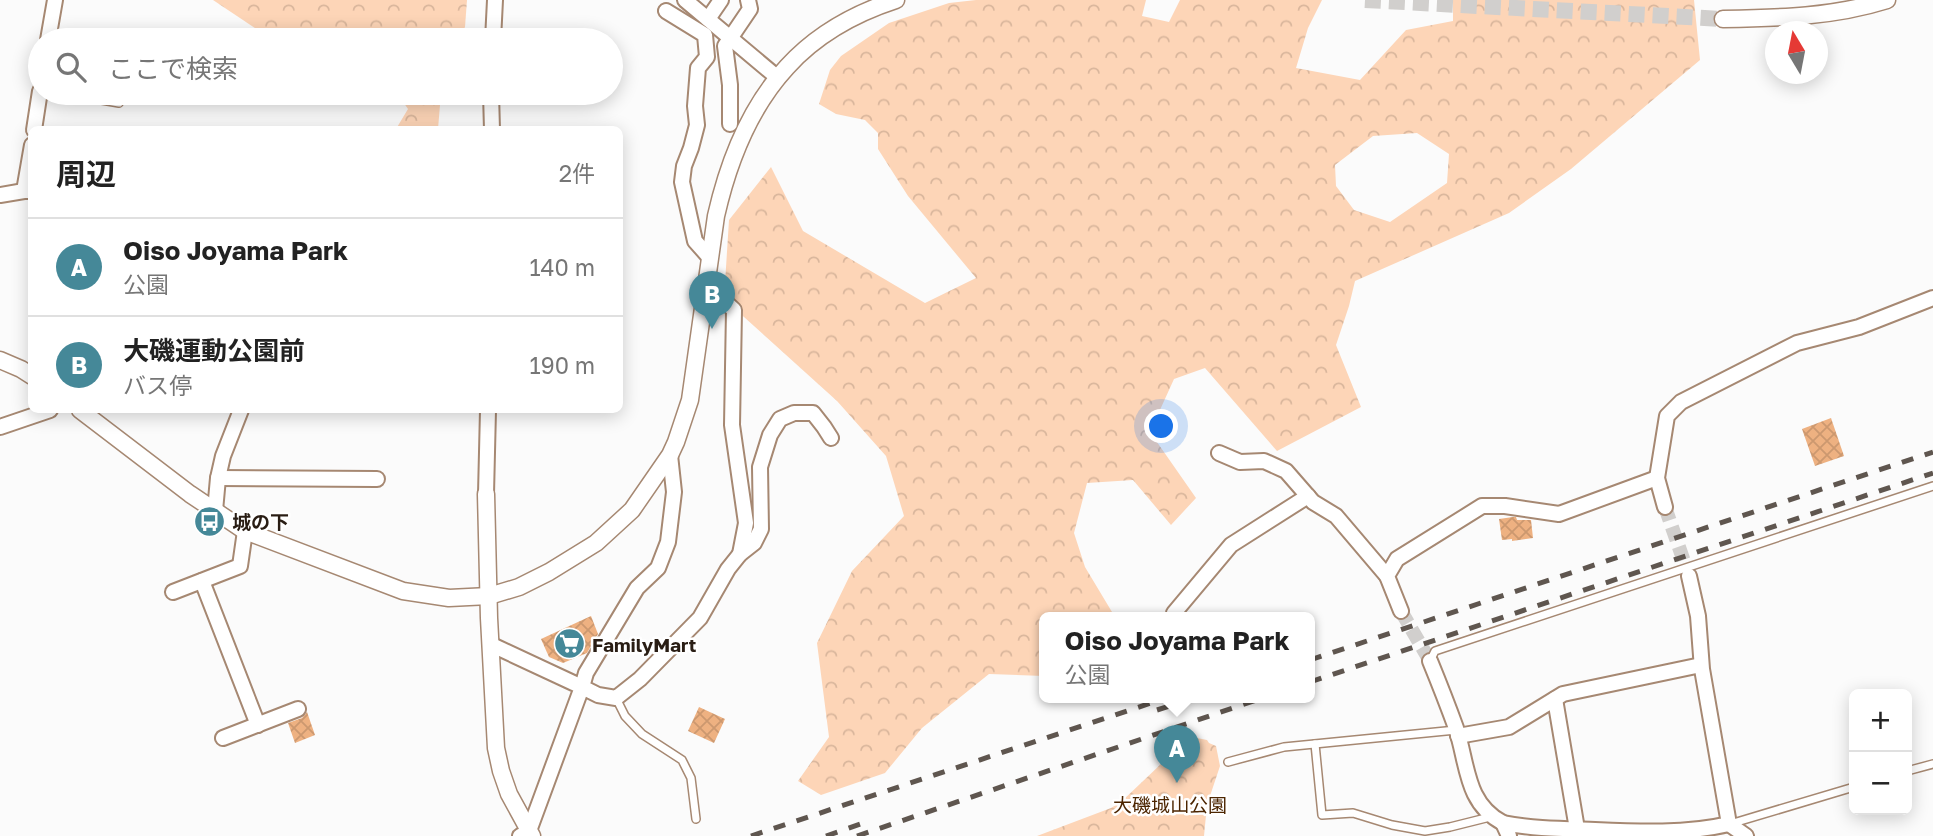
<!DOCTYPE html>
<html lang="ja">
<meta charset="utf-8">
<style>
body{margin:0;font-family:"Golos Text","Noto Sans JP",sans-serif;background:#f6f6f6;color:#222}
.controls{position:absolute;right:21px;bottom:21px;display:grid;overflow:hidden;border-radius:10px;box-shadow:0 4px 18px #0003}
.controls button{width:63px;height:63px;display:grid;place-items:center;padding:0;border:0;border-bottom:2px solid #e0e0e0;background:#fff;color:#222;font:35px sans-serif}
.compass{position:absolute;left:1765px;top:21px;width:63px;height:63px;border-radius:50%;background:#fff;box-shadow:0 4px 18px #0003;rotate:350deg}
.you{position:absolute;left:1162px;top:427px;width:24px;height:24px;margin:-18px;border:5px solid #fff;border-radius:50%;background:#1a73e8;box-shadow:0 0 0 10px #1a73e833}
.badge{display:grid;place-items:center;width:46px;height:46px;border-radius:50%;background:#458898;color:#fff;font-size:23px;font-weight:700}
.pin{position:absolute;translate:-50% -58px;filter:drop-shadow(0 2px 4px #0008)}
.pin::after{content:'';position:absolute;top:37px;width:24px;height:21px;background:inherit;clip-path:polygon(0 0,100% 0,50% 100%)}
.popup{position:absolute;left:1039px;top:612px;width:276px;height:91px;box-sizing:border-box;display:grid;place-content:center;border-radius:10px;background:#fff;filter:drop-shadow(0 2px 5px #0005);font-size:23px;white-space:nowrap;color:#767676}
.popup b{font-size:26px;color:#222}
.popup::after{content:'';position:absolute;left:50%;top:100%;margin-left:-14px;border:14px solid transparent;border-top-color:#fff}
.list{margin:0;padding:0;list-style:none}
h2{display:flex;justify-content:space-between;align-items:center;height:91px;margin:0;padding:0 28px;font-size:30px}
h2 small{font-size:23px;font-weight:400;color:#767676}
.list li{display:grid;grid-template-columns:46px 1fr auto;gap:21px;align-items:center;box-sizing:border-box;height:98px;padding:0 28px;border-top:2px solid #e0e0e0}
.list b{display:block;font-size:26px;white-space:nowrap}
.list p{margin:0;font-size:23px;white-space:nowrap;color:#767676}
.list em{font-size:23px;font-style:normal;color:#767676}
.icon{flex:none;width:38px;height:38px;fill:none;stroke:currentColor;stroke-width:2;stroke-linecap:round;stroke-linejoin:round}
.map{position:relative;flex:none;width:1933px;height:836px;overflow:hidden}
.search{position:absolute;background:#fff;box-shadow:0 4px 18px #0003;left:28px;top:28px;width:595px;height:77px;display:flex;align-items:center;gap:18px;box-sizing:border-box;padding:0 24px;border-radius:38px;color:#767676;font-size:26px}
.panel{position:absolute;background:#fff;box-shadow:0 4px 18px #0003;left:28px;top:126px;width:595px;height:287px;border-radius:10px}
.map>svg:first-child{display:block}
</style>
<div class="map">
<svg width="1933" height="836" viewBox="0 0 1933 836">
<defs>
<pattern id="forest-crowns" width="20" height="18" patternUnits="userSpaceOnUse" patternTransform="scale(1.75)"><rect width="20" height="18" fill="#fdd5b7"/><path d="M2 6a3 3 0 1 1 6 0M12 15a3 3 0 1 1 6 0" fill="none" stroke="#d9b69c"/></pattern>
<pattern id="building-cross-hatch" width="8" height="8" patternUnits="userSpaceOnUse" patternTransform="scale(1.75)"><rect width="8" height="8" fill="#eeb181"/><path d="M0 0l8 8M0 8l8-8" fill="none" stroke="#cc986f"/></pattern>
</defs>
<rect width="100%" height="100%" fill="#fbfbfb"/>
<g fill="url(#forest-crowns)" fill-rule="evenodd">
<path d="M213,0H467L465,27L458,40H273Z"/>
<path d="M976,0H1146L1142,16L1169,22L1180,0H1322L1308,28L1296,68L1360,80L1406,30L1453,21V0H1694L1700,60L1571,169L1509,213L1355,281L1349,306L1336,345L1361,407L1277,451L1205,368L1174,379L1150,432L1196,498L1171,525L1133,480L1087,483L1074,533L1085,567L1115,617H1044V676L989,674L922,728L885,773L821,795L798,781L829,737L817,643L852,571L904,516L886,456L837,401L724,299L729,220L771,167L803,231L925,303L976,278L908,196L878,149V133L865,120L836,114L819,104L830,70L841,56L889,23L949,3ZM1417,133L1449,154L1447,183L1390,222L1354,210L1336,186L1335,165L1373,136Z"/>
<path d="M397,93H441L438,129H396L408,109Z"/>
<path d="M1197,738L1207,740L1209,743L1216,746L1220,766L1207,805L1204,836H1037L1111,808L1121,802L1182,744L1191,743Z"/>
</g>
<g fill="url(#building-cross-hatch)">
<path d="M1831,418L1844,456L1815,466L1802,429Z"/>
<path d="M1513,517H1516L1517,520H1531L1533,538L1512,541V539L1502,540L1499,519Z"/>
<path d="M591,616L598,634L587,653L563,663L549,657L541,639Z"/>
<path d="M699,707L725,719L714,743L688,731Z"/>
<path d="M307,712L315,735L295,743L288,723L302,718Z"/>
</g>
<g fill="none" stroke-linecap="round" stroke-linejoin="round">
<g stroke="#d1cfcd" stroke-width="14" stroke-dasharray="14 7" stroke-linecap="butt">
<path d="M1665,507L1689,576"/>
<path d="M1401,611L1430,661"/>
</g>
<path stroke="#d1cfcd" stroke-width="16" stroke-dasharray="16 8" stroke-linecap="butt" d="M1365,0L1723,19"/>
<defs>
<g id="service">
<path d="M61,93L119,103L121,93"/>
<path d="M1430,661L1435,651L1933,486"/>
<path d="M616,698L625,716L642,734L682,760L691,778L696,819"/>
<path d="M1315,744L1322,815L1353,813L1392,825L1425,831L1450,827L1490,817"/>
<path d="M1228,762L1284,747L1456,730"/>
<path d="M1907,771L1933,764"/>
<path d="M1730,824L1854,787"/>
</g>
<g id="minor">
<path d="M685,0L778,78"/>
<path d="M666,11L705,35L707,57L698,68L695,106L697,125L691,148L684,166L682,182L695,241L710,258"/>
<path d="M708,19L721,0"/>
<path d="M48,40L55,0"/>
<path d="M493,40L495,0"/>
<path d="M491,93L492,130"/>
<path d="M730,124V85L725,46L750,9L748,0"/>
<path d="M34,130L40,91"/>
<path d="M24,191L32,145"/>
<path d="M0,195L24,191H32"/>
<path d="M705,297L721,298L734,310L732,425L746,523L740,554"/>
<path d="M0,427L50,410"/>
<path d="M1219,453L1240,462L1264,461L1286,471L1313,502L1336,516L1387,576"/>
<path d="M670,455L674,492L668,542L658,568L637,588L586,673L582,687L598,695L616,698L640,679L700,618L728,569L740,554L754,543L761,529L760,467L770,435L780,419L794,413H813L824,427L831,438"/>
<path d="M218,478L377,479"/>
<path d="M486,494L488,410"/>
<path d="M1665,507L1657,478L1667,416L1681,402L1797,343L1859,327L1933,298"/>
<path d="M215,511L218,478L223,456L241,410"/>
<path d="M202,581L258,725"/>
<path d="M173,592L240,566L245,531"/>
<path d="M1401,611L1387,576L1397,559L1482,506H1505L1559,514L1657,478"/>
<path d="M1174,613L1231,545L1308,496"/>
<path d="M492,645L582,687L529,831L520,836"/>
<path d="M1430,661C1439,683 1448,706 1456,728C1468,764 1465,803 1503,823"/>
<path d="M1555,699L1577,829"/>
<path d="M1458,736L1509,727L1563,694L1701,665"/>
<path d="M223,738L298,709"/>
<path d="M1729,824L1746,836"/>
<path d="M1509,836L1503,823C1533,829 1564,829 1595,830C1639,832 1686,834 1729,824L1702,669L1698,616L1689,576"/>
</g>
<g id="tertiary">
<path d="M1723,19C1780,18 1833,17 1887,0"/>
<path d="M0,360L21,369L32,376"/>
<path d="M80,410L190,494L245,531L403,591L449,598L489,596L519,587L549,572L596,543L632,510L670,455L676,442L690,400L716,216C728,163 750,107 787,67C816,35 856,13 896,0"/>
<path d="M486,494L489,618L496,748L501,771L509,794L532,836"/>
</g>
</defs>
<use href="#service" stroke="#a68872" stroke-width="10"/>
<use href="#minor" stroke="#a68872" stroke-width="18"/>
<use href="#tertiary" stroke="#a68872" stroke-width="19"/>
<use href="#service" stroke="#fff" stroke-width="7"/>
<use href="#minor" stroke="#fff" stroke-width="14"/>
<use href="#tertiary" stroke="#fff" stroke-width="16"/>
<g stroke="#5f564f" stroke-width="5" stroke-dasharray="12 12" stroke-linecap="butt">
<path d="M1310,660L1933,452"/>
<path d="M1310,682L1933,473"/>
<path d="M1157,710L1197,697"/>
<path d="M751,836L1169,697"/>
<path d="M826,836L869,821"/>
<path d="M857,836L1265,697"/>
</g>
</g>
<defs>
<symbol id="bus-disc" viewBox="-11 -11 22 22"><circle r="9.5" fill="#458898" stroke="#fff"/><path d="M-5-6H5V4H4V6H2V4H-2V6H-4V4H-5ZM-3.5-4V0h7V-4ZM-3.5 1.2v1.5H-2V1.2ZM2 1.2v1.5H3.5V1.2Z" fill="#fff"/></symbol>
<symbol id="supermarket-disc" viewBox="-11 -11 22 22"><circle r="9.5" fill="#458898" stroke="#fff"/><path d="M-6-5.5h2.5l.6 2H6L4.5 2H-2.5L-4.4-4H-6ZM-1.5 3.2a1.3 1.3 0 1 0 .1 0ZM3 3.2a1.3 1.3 0 1 0 .1 0Z" fill="#fff"/></symbol>
</defs>
<g fill-rule="evenodd">
<use href="#bus-disc" x="192" y="504" width="35" height="35"/>
<use href="#supermarket-disc" x="552" y="626" width="35" height="35"/>
</g>
<g text-anchor="middle" dominant-baseline="central" stroke-width="5" stroke-linejoin="round" paint-order="stroke">
<g font-size="19" font-weight="bold" fill="#291d14" stroke="#fff" text-anchor="start">
<text x="232" y="521">城の下</text>
<text x="592" y="644">FamilyMart</text>
</g>
<g font-size="19" fill="#4c2500" stroke="#fff">
<text x="1170" y="804">大磯城山公園</text>
</g>
</g>
</svg>
<div class="controls">
<button>+</button>
<button>−</button>
</div>
<svg class="compass" viewBox="-18 -18 36 36"><path d="M0-13l5 13h-10z" fill="#e53935"/><path d="M0 13l5-13h-10z" fill="#767676"/></svg>
<div class="you"></div>
<div class="pin badge" style="left:1177px;top:783px">A</div>
<div class="popup"><b>Oiso Joyama Park</b>公園</div>
<div class="pin badge" style="left:712px;top:329px">B</div>
<div class="search"><svg class="icon" aria-label="search" viewBox="0 0 24 24"><circle cx="10" cy="10" r="6"/><path d="M15 15l6 6"/></svg>ここで検索</div>
<section class="panel">
<h2>周辺<small>2件</small></h2>
<ul class="list">
<li><span class="badge">A</span><div><b>Oiso Joyama Park</b><p>公園</p></div><em>140 m</em></li>
<li><span class="badge">B</span><div><b>大磯運動公園前</b><p>バス停</p></div><em>190 m</em></li>
</ul>
</section>
</div>
